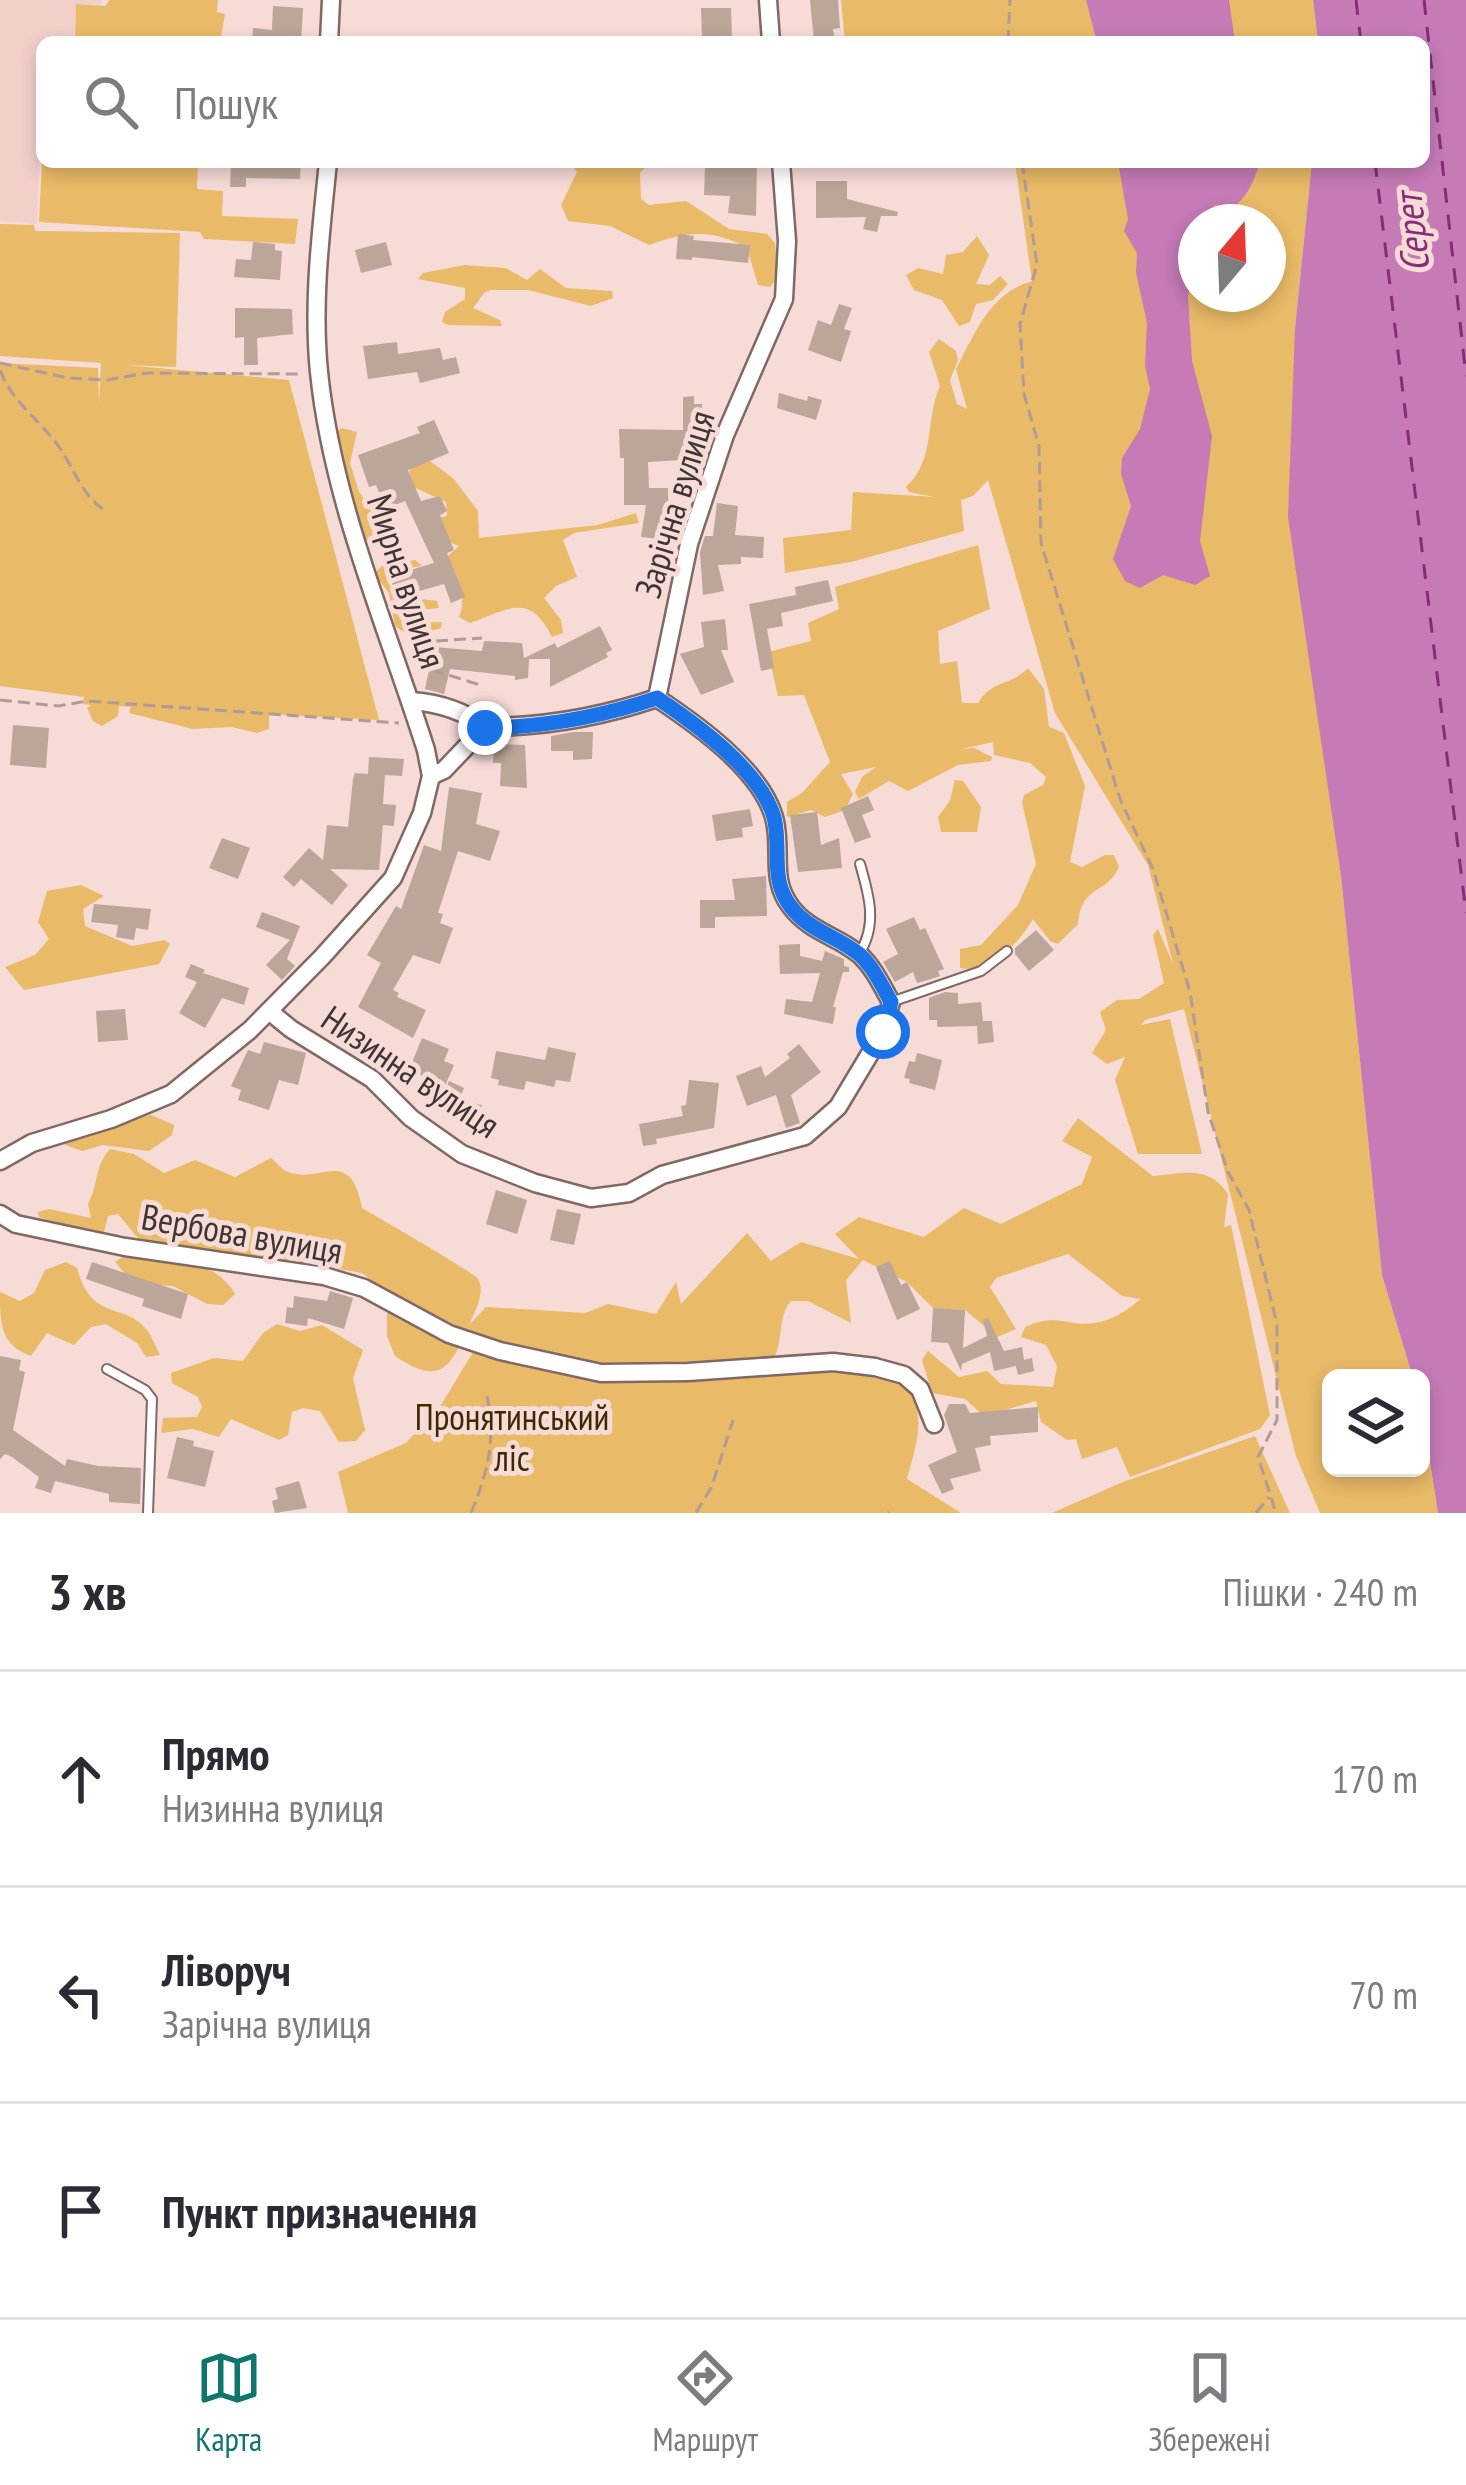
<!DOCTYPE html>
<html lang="uk">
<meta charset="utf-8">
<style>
body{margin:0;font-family:"PT Sans Narrow",sans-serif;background:#f7f7f7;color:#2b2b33}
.controls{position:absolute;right:36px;bottom:36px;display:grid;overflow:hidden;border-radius:18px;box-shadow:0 6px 18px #0003}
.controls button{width:108px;height:108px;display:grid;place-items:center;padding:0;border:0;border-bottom:3px solid #e1e1e2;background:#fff;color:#2b2b33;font:60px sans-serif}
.compass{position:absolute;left:1178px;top:204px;width:108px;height:108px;border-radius:50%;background:#fff;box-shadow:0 6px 18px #0003;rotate:19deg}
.stop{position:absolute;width:36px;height:36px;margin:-27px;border:9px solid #1a73e8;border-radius:50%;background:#fff}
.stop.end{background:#1a73e8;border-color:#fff;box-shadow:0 3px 12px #0008}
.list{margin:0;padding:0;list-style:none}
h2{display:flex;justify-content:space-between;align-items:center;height:156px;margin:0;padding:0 48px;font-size:51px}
h2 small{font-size:39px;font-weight:400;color:#7c7c81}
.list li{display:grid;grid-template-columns:78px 1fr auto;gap:36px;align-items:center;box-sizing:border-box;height:216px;padding:0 48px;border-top:3px solid #e1e1e2}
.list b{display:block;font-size:45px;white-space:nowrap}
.list p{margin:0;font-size:39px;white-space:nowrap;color:#7c7c81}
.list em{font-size:39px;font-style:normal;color:#7c7c81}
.icon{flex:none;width:66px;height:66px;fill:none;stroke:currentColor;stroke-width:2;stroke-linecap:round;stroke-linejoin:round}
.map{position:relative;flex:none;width:1466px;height:1513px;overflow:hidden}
.search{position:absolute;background:#fff;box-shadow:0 6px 18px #0003;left:36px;right:36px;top:36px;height:132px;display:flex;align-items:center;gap:30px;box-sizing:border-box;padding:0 42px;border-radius:18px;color:#7c7c81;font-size:45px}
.sheet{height:804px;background:#fff}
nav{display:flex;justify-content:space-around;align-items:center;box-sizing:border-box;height:168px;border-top:3px solid #e1e1e2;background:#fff;font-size:33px;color:#7c7c81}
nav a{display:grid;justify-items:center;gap:6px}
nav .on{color:#0f766e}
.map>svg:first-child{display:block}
</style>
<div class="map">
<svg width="1466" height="1513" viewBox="0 0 1466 1513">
<rect width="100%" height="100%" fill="#f6dbd7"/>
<path fill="#f3cfca" d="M0,0H103L99,5L76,4L74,42H42L37,224L0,221Z"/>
<g fill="#e9ba67" fill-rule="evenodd">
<path d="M110,0H218L217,12L225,14L220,42H75L76,4L105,6Z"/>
<path d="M841,0H1313L1318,42H845Z"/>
<path d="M42,161L198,162L197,189L223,191L222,216L298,219L295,244L204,239L200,232L39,222Z"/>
<path d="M570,162H651L640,173L641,199L649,205L686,201L729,229L767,234L775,243L778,277L770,287L758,285L747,248C712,228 685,232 649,245L610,226L568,221L561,205L577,172Z"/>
<path d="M1015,162H1312L1295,328L1317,701L1341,876L1382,1275L1413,1378H1331V1468H1421V1405L1438,1513H1320L1296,1456L1184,1009L1145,1020L1141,1025L1170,1019L1202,1154H1138L1115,1080L1125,1057L1107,1064L1092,1053L1106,1030L1100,1012L1117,1000L1139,999L1164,983L1153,935L1158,929L1173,964L1148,865L1055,713L988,480L973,496L961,500L964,531L851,562L785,573L783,538L851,530L853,492L934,497L909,492L906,487C936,460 925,419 940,386L929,352L939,339L956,351L958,360L950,380L957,404L967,409L956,369C976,332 989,294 1032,281ZM1196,222H1268V294H1196Z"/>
<path d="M0,224L34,225L35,231L180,233L176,367L125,365L289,380L379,720L269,714V729L257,733L231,727L193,729L129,713L131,707L119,706L118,716L102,726L93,721L87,708L91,705L83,704L84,697L0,686V363L98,368L99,404L101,363L0,356Z"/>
<path d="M977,236L989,255L976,284L990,285L1000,276L1008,284L993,300L976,304L970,322L959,326L942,300L914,290L906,275L918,268L943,274L946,255L963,252Z"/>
<path d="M465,265L506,268L527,280L540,269L566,288L612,291L613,298L591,306L528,290H491L485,292L473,308L500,320L502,326L448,325L442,322L445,312L465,299V288L418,279L423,273Z"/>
<path d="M342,428L357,432L350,463L359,492L376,513L374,518L377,543L368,545L362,535L333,434Z"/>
<path d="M426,458L454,479L478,511L479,538L598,525L636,513L639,523L574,533L563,540L577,577L556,586L544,598L561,620L563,633L552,637C529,591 508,610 470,623L459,617C468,596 457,575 447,557L459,546L442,539L435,519L447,516L446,502L409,485L410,469Z"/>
<path d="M978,545L990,609L938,631L940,664L957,661L962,703H978C991,680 1013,685 1028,668L1044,689L1049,727L1064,733L1085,786L1070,862L1082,867L1105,855H1114L1119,867C1106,896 1082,883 1078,924L1058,944L1050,941L1033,919C1019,943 990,974 960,968V949L981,945L1018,905L1036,864L1022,802L1024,795L1043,785L1046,777L1030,763L994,755L993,742L962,749L974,748L992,757L991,761L958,765L908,791L889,781L859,799L855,792L862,777L876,767L841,774L853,794L845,810L825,817L811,810L787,817V802L802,793L830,762L804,695L778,696L768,652L811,641L808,623L839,609L835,587Z"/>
<path d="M415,560L422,566L393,570L387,581L396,596L437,601L439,608L420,610L408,617L409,623L442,622L441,628L411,637L395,626L389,593L374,574L382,566Z"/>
<path d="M955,780L963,781L981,807L977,832H941L938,817L950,801Z"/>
<path d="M81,885L104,896L83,909L85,926L132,946L165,940L170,944L159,964L24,990L5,967L35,955L49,939L38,922L47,891Z"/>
<path d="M151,1115L174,1125L172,1135L149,1151L103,1145L82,1151L60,1143L67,1132Z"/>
<path d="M1078,1118L1153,1176C1184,1173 1209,1165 1228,1194L1224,1227L1231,1225L1270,1415L1260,1429L1130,1477L1117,1447L1082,1459L1076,1439L1067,1440L1041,1422L1036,1401L984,1416L965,1399L932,1393L922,1360L928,1351L959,1377L987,1371L1001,1384L1053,1387L1057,1366L1046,1345L1021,1337L1025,1327C1058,1312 1066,1327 1095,1323C1114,1320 1127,1310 1141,1299L1122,1296L1068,1254L996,1278L990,1287L1016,1329L997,1337L965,1310L933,1308L907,1282L863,1260L846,1280L851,1323L808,1301H791C775,1319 786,1350 768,1364L582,1365L487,1348L468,1328C450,1369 439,1386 395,1356L387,1336V1292L362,1273L317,1265H282L237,1254L221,1259L138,1238L118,1214L108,1216L104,1232L99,1236L39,1217L38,1212L49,1209L91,1218L88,1204C99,1184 94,1166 110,1149L134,1154L164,1173L195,1160L235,1177L271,1158C276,1162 280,1168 286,1171C318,1187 350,1143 362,1208C377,1217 475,1273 478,1279C486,1294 474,1312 469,1325L486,1307L585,1313L608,1304L656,1314L676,1282L681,1304L747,1233L771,1261L801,1242L859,1259L835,1234L859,1217L924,1237L964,1208L1001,1224L1082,1184L1092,1157L1062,1141Z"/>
<path d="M126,1255C164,1258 214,1257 235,1294L223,1305L207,1304L173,1286L156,1285L127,1276L115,1262Z"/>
<path d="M66,1262L77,1268C91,1322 124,1302 146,1329C152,1336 156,1347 160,1355L146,1357L137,1343L106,1324L91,1327L74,1345L47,1333L31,1356C0,1345 0,1323 0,1292L20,1301L34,1293L45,1270Z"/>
<path d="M277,1324L300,1331L322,1325L363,1350L353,1378L365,1430L356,1441L339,1442L320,1411L303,1408L292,1412L288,1435L279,1440L231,1419L219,1437L193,1429L161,1433L163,1418L197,1417L202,1407L198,1397L172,1383L171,1373L214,1358L243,1361L263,1333Z"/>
<path d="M475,1349L598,1379L833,1369L901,1382C930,1410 916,1445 907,1479L961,1513H348L338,1472L406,1443L441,1405Z"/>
<path d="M1255,1436L1290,1513H1052L1123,1482Z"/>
</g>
<g fill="#c67bb7">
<path d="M1086,0H1229L1235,42H1097Z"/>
<path d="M1313,0H1466V1513H1438L1421,1405V1378H1413L1382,1275L1341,876L1288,517L1295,328L1312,162H1424V42H1318Z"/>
<path d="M1118,162L1259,164C1255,180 1246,199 1232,208L1215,205L1208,222H1196V259L1188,296L1192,361L1212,436L1200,541L1210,576L1195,585L1163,575L1140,588L1125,581L1113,559L1131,506L1121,474L1122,458L1140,429L1150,389L1145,366L1147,323L1136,273L1137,253L1124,231L1128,219Z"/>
</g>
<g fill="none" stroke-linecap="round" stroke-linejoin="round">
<g stroke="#862c78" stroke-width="3" stroke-dasharray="15 12" stroke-linecap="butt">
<path d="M1356,0L1361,42"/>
<path d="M1424,0L1466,376"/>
<path d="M1375,162L1466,913"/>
</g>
</g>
<g fill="#bba699">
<path d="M810,0H838L840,28L833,29L835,42H814Z"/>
<path d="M273,6L303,8L301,42H252L253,28L272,30Z"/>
<path d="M701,8H731L732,39H702Z"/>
<path d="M231,162H301L300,179L246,178V187H230Z"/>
<path d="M728,162H757L756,216L728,213L730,196L704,195L705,166L727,167Z"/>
<path d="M816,181H847V199L898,212L897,216H881L877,232L863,229L866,217L816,218Z"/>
<path d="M678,234L694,236L693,240L750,245L748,263L692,257V260L676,259Z"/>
<path d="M253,242L275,244V250L282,251L280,280L234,277L236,259L251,260Z"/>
<path d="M386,242L392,265L361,273L355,250Z"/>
<path d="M839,304L852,308L844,329L851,331L841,362L808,350L818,320L831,325Z"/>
<path d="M235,308L292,309L293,334L257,338L258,365H244V337L235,338Z"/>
<path d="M397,342L398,354L440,348L443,360L456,357L460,373L420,383L417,372L368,379L363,346Z"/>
<path d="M779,393L807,401L808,396L822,400L816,420L777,408Z"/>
<path d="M694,396V404H702V418H696L699,459L648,462L649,488H668L669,540L641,537L646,505H624V458H620L619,429L683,430V397Z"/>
<path d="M434,420L449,453L408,470L421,501L440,496L447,511L440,515L454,550L447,553L465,597L451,603L444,584L409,594L406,587L394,590L390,576L434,563L405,501L386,509L376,485L369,487L358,455L420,433L417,427Z"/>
<path d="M717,503L738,506L735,535L764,537L763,558L741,557V564L718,565L724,591L703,595L700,552L705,536H713Z"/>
<path d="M828,580L833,601L781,613L783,626L767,629L774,668L761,671L749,604L796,595L795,587Z"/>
<path d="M725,619L728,650H721L734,682L701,695L680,654L704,647L701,622Z"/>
<path d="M600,626L612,650L606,653L608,657L550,687V659H529L528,678L515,680V676L450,669L444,694L425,689L434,647L482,651L484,641L522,643L524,658L555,643L557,648Z"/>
<path d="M13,725L49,728L46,768L10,765Z"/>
<path d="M573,732H593L592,759L573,760V751H551V736Z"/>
<path d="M494,744L525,745L527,788L500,786L501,763H493Z"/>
<path d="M369,757L404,759L402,776L385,775L383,804L396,805L394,826L383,825L379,870L330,869L348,885L332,905L301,879L294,887L283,877L309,848L323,860L327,825L348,827L353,779L355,773L368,774Z"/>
<path d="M449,787L482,793L476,824L500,831L490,861L458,851L438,913L443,914L440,923L453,928L440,964L413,955L393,990L399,993L397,997L426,1010L413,1038L358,1007L381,963L367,955L396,906L401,909L424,845L441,851Z"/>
<path d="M868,796L874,810L862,815L871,837L855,843L841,808Z"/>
<path d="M750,809L753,826L742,828L743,837L716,841L712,815Z"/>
<path d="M817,812L821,845L839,838L842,868L798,872L790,815Z"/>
<path d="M222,838L250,848L238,879L209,868Z"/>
<path d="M766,876L767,916L715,917V928H700V900H735L732,879Z"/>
<path d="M94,904L151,909L148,930L136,928L134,940L116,937L118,925L91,922Z"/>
<path d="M262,912L300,926L287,959L295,966L282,980L266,965L290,940L256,927Z"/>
<path d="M914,917L920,930L925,928L944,969L938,971L940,976L928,980L917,983L913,972L895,982L883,962L898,954L886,929Z"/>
<path d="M1036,930L1054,950L1029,971L1015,954V948Z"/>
<path d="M800,944V956L822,961L825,951L844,959V966L849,967V972H843L833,1007H836L833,1024L784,1014L786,999L812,1002L820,973L780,974L779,945Z"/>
<path d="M191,964L205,970L203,973L249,988L244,1005L222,998L205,1028L179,1013L197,982L185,977Z"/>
<path d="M945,992L958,993V1004L981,1002L983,1021H992L994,1042L978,1044L977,1026L937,1027V1020H929V998Z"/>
<path d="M125,1009L128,1040L98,1042L96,1011Z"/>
<path d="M422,1038L449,1049L444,1061L454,1065L445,1086L409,1070Z"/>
<path d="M264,1042L306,1053L298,1085L279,1080L269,1110L238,1100L241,1090L231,1086L248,1050L260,1054Z"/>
<path d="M799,1044L821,1072L791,1095L800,1123L786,1128L776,1095L747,1106L736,1076L761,1066L765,1077L790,1058L787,1054Z"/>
<path d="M548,1047L576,1053L570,1082L556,1080L554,1087L526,1081L524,1090L498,1085L499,1080L491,1078L496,1051L545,1060Z"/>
<path d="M917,1053L942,1060L935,1090L909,1083L910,1079L904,1078L909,1061L915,1062Z"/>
<path d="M689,1080L719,1083L714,1128L656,1139L657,1144L643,1146L639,1124L683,1116L681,1106L686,1105Z"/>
<path d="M449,1081L464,1088L459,1100L482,1105L478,1123L437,1109Z"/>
<path d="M496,1190L527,1200L517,1234L486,1224Z"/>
<path d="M557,1209L581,1214L574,1245L550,1240Z"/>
<path d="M890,1261L901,1285L907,1282L920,1309L897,1320L876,1267Z"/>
<path d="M92,1262L188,1294L181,1319L142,1306L144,1299L86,1279Z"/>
<path d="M330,1291L353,1298L344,1329L308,1318L307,1326L285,1323L287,1307L293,1308L294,1296L327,1301Z"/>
<path d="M933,1308L965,1310L963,1348L987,1336L983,1320L988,1318L1004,1351L1022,1347L1024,1360L1032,1358L1034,1371L1018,1375L1016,1366L994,1371L990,1352L962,1364L961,1371L948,1343L931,1342Z"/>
<path d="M0,1356L21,1360L19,1370L25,1372L13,1430L65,1466L67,1459L98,1466L141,1468L140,1504L109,1502V1494L55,1481L51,1493L35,1488L39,1477L12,1457L5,1454L0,1459Z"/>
<path d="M949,1404H965L970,1413L1038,1407V1432L990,1436L991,1445L975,1448L981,1471L950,1479L954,1489L942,1494L928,1465L957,1452L944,1415Z"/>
<path d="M177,1437L194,1441L193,1446L214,1451L205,1487L167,1478Z"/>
<path d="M299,1481L307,1508L275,1513L272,1501L278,1499L275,1488Z"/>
</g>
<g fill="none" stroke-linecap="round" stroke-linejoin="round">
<defs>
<g id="service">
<path d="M859,954C878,925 869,895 860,864"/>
<path d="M894,1001L981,971L1007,951"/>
<path d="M107,1369L145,1390L152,1399L148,1513"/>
</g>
<g id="minor">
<path d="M768,0L771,42"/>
<path d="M329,42L331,0"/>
<path d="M412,701C438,703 464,711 485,727"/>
<path d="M431,776L444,770L485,727C544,727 601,717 657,698L689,544L725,435L784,299L787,241L781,162"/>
<path d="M269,1011L291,1029L372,1079L411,1118L462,1154L535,1183L591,1198L629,1193L662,1175L805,1136L838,1107L883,1032L891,1002C882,986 874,968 860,955C838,936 810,932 791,907C769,879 783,849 774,817C760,769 696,724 657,698"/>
<path d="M0,1161L32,1143L111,1119L171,1094L250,1030L322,957L393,878L422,813L431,776L426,750C387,627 332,501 319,372C312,301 321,232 328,162"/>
<path d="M0,1214L16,1224L125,1247L324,1276L364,1288L449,1334L500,1351L601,1373L688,1372L833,1362L875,1367L904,1375L920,1389L934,1424"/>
</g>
</defs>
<use href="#service" stroke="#806865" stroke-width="12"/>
<use href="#minor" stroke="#806865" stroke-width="21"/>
<g stroke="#b09b98" stroke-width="3" stroke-dasharray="12 6" stroke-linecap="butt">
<path d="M1008,42L1010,0"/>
<path d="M1022,162L1037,264L1020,324L1024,394L1039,446L1041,543L1120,799L1153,869L1190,992L1208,1112L1228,1172L1249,1210L1277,1324V1420L1258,1457L1276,1513"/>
<path d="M0,363L68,378L107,380L146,373L300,374"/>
<path d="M0,370C11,401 40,420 59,447C74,468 81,494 103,509"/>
<path d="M430,654L418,655L420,666L480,685"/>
<path d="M411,657L418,655L417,646L434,641L482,638"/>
<path d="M0,700L58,706L87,701L399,723"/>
<path d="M471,1513C488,1472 497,1436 486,1392"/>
<path d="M696,1513L712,1486L733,1420"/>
<path d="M888,1513L889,1512"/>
<path d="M1256,1513L1269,1497"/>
</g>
<use href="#service" stroke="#fff" stroke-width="8"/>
<use href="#minor" stroke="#fff" stroke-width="16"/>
</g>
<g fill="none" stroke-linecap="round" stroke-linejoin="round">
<path stroke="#1a73e8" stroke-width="15" d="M485,728C544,727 601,717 657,698C696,724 760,770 774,817C782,849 769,879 791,907C810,932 838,936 860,955C874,968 882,986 891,1002L883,1032"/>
</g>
<g text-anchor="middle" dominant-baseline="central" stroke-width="10" stroke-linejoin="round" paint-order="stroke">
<g font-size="36" fill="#403533" stroke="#f6dbd7">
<text transform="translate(674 504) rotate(-73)">Зарічна вулиця</text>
<text transform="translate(407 581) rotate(72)">Мирна вулиця</text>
<text transform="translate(411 1071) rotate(34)">Низинна вулиця</text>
<text transform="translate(242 1233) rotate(10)">Вербова вулиця</text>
</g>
<g font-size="36" fill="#3d2a01" stroke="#f6dbd7">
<text x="512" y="1416">Пронятинський<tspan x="512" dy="41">ліс</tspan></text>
</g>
<g font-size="39" font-style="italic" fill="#862c78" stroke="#f6dbd7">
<text transform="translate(1411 233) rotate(-96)">Серет</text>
</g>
</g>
</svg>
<div class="controls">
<button><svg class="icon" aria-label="layers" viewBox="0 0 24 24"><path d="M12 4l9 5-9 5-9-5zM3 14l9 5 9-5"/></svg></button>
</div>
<svg class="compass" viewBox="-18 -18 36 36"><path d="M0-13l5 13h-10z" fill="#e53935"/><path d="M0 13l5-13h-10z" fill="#7c7c81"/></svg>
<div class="stop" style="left:883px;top:1032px"></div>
<div class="stop end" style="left:485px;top:728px"></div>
<div class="search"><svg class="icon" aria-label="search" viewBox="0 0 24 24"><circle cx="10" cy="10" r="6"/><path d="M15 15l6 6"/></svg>Пошук</div>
</div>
<section class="sheet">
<h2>3 хв<small>Пішки · 240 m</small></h2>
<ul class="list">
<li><svg class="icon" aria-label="ahead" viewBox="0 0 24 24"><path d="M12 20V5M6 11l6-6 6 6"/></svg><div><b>Прямо</b><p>Низинна вулиця</p></div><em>170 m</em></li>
<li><svg class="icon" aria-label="left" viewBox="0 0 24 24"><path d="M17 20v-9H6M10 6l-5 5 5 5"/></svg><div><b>Ліворуч</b><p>Зарічна вулиця</p></div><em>70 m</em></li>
<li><svg class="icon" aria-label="arrive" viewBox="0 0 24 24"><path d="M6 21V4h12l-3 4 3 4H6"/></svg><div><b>Пункт призначення</b></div></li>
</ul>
</section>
<nav>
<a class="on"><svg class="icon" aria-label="map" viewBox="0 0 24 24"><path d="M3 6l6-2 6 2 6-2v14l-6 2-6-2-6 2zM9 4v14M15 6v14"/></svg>Карта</a>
<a><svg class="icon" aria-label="directions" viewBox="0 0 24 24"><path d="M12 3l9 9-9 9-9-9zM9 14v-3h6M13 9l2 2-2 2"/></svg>Маршрут</a>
<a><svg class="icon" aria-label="saved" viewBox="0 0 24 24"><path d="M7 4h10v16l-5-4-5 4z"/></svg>Збережені</a>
</nav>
